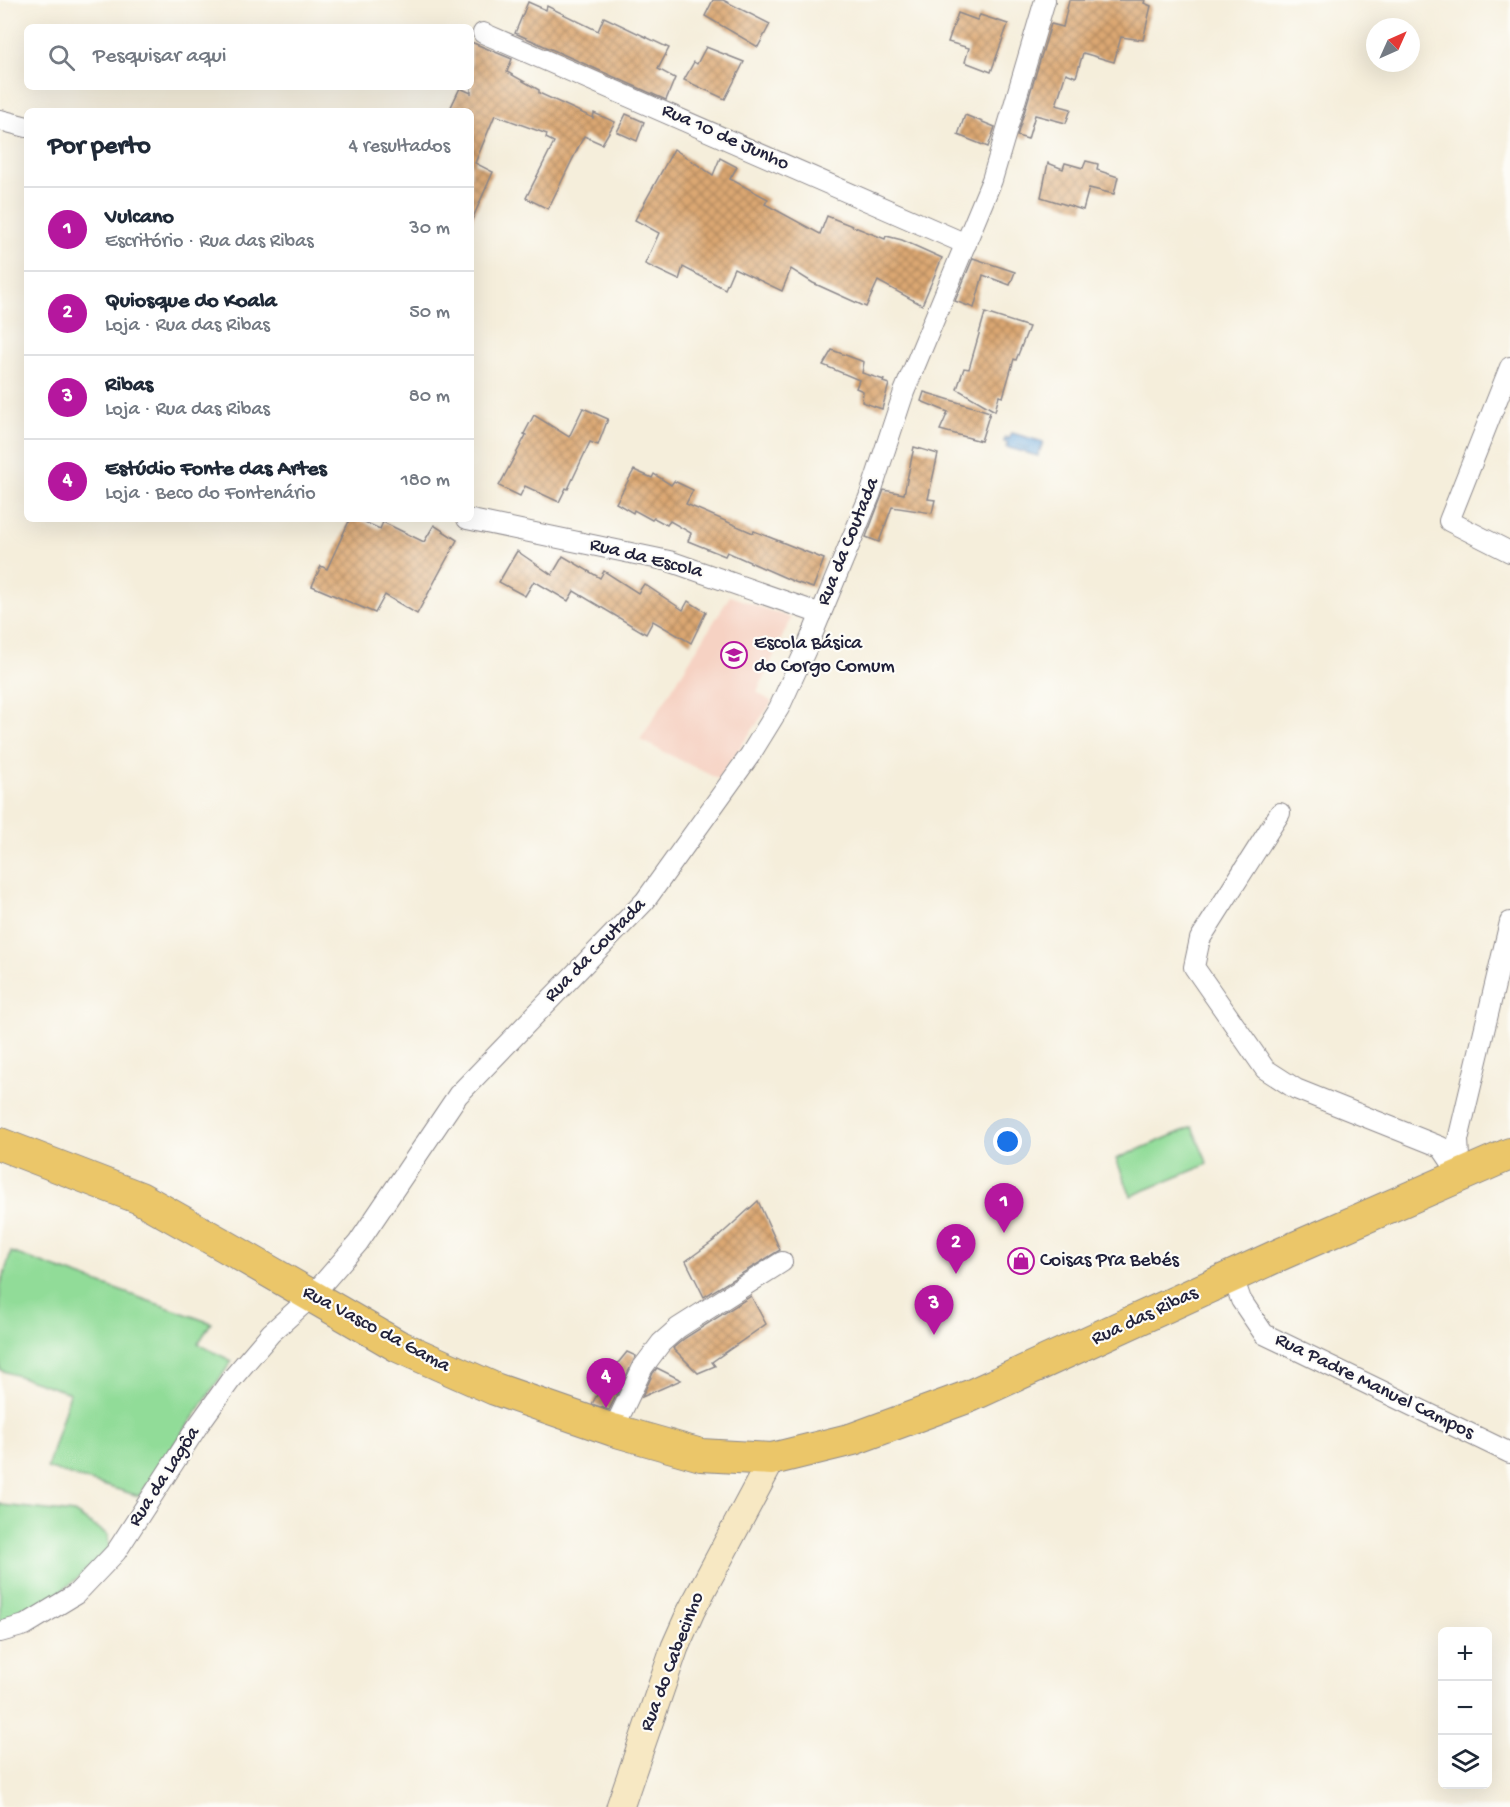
<!DOCTYPE html>
<html lang="pt">
<meta charset="utf-8">
<style>
body{margin:0;font-family:"Gochi Hand",sans-serif;background:#f6f6f7;color:#1f2937}
.controls{position:absolute;right:18px;bottom:18px;display:grid;overflow:hidden;border-radius:9px;box-shadow:0 6px 24px #0002}
.controls button{width:54px;height:54px;display:grid;place-items:center;padding:0;border:0;border-bottom:2px solid #e0e1e3;background:#fff;color:#1f2937;font:30px sans-serif}
.compass{position:absolute;left:1366px;top:18px;width:54px;height:54px;border-radius:50%;background:#fff;box-shadow:0 6px 24px #0002;rotate:45deg}
.you{position:absolute;left:1008px;top:1142px;width:21px;height:21px;margin:-15px;border:4px solid #fff;border-radius:50%;background:#1a73e8;box-shadow:0 0 0 9px #1a73e833}
.badge{display:grid;place-items:center;width:39px;height:39px;border-radius:50%;background:#b5179e;color:#fff;font-size:20px;font-weight:700}
.pin{position:absolute;translate:-50% -50px;filter:drop-shadow(0 2px 3px #0008)}
.pin::after{content:'';position:absolute;top:32px;width:21px;height:18px;background:inherit;clip-path:polygon(0 0,100% 0,50% 100%)}
.list{margin:0;padding:0;list-style:none}
h2{display:flex;justify-content:space-between;align-items:center;height:78px;margin:0;padding:0 24px;font-size:26px}
h2 small{font-size:20px;font-weight:400;color:#747a83}
.list li{display:grid;grid-template-columns:39px 1fr auto;gap:18px;align-items:center;box-sizing:border-box;height:84px;padding:0 24px;border-top:2px solid #e0e1e3}
.list b{display:block;font-size:22px;white-space:nowrap}
.list p{margin:0;font-size:20px;white-space:nowrap;color:#747a83}
.list em{font-size:20px;font-style:normal;color:#747a83}
.icon{flex:none;width:33px;height:33px;fill:none;stroke:currentColor;stroke-width:2;stroke-linecap:round;stroke-linejoin:round}
.map{position:relative;flex:none;width:1510px;height:1807px;overflow:hidden}
.search{position:absolute;background:#fff;box-shadow:0 6px 24px #0002;left:24px;top:24px;width:450px;height:66px;display:flex;align-items:center;gap:15px;box-sizing:border-box;padding:0 21px;border-radius:9px;color:#747a83;font-size:22px}
.panel{position:absolute;background:#fff;box-shadow:0 6px 24px #0002;left:24px;top:108px;width:450px;height:414px;border-radius:9px}
.map>svg:first-child{display:block}
</style>
<div class="map">
<svg width="1510" height="1807" viewBox="0 0 1510 1807">
<defs>
<pattern id="water-ripples" width="26" height="14" patternUnits="userSpaceOnUse" patternTransform="scale(1.5)"><rect width="26" height="14" fill="#6aa7db"/><path d="M2 4q2-2 4 0t4 0M15 11q2-2 4 0t4 0" fill="none" stroke="#5788b3"/></pattern>
<pattern id="building-cross-hatch" width="8" height="8" patternUnits="userSpaceOnUse" patternTransform="scale(1.5)"><rect width="8" height="8" fill="#dba772"/><path d="M0 0l8 8M0 8l8-8" fill="none" stroke="#b1885f"/></pattern>
</defs>
<rect width="100%" height="100%" fill="#fdfcf7"/>
<filter id="ink" filterUnits="userSpaceOnUse"><feTurbulence type="fractalNoise" baseFrequency=".0167" numOctaves="2"/><feDisplacementMap in="SourceGraphic" scale="12" xChannelSelector="R" yChannelSelector="G"/><feConvolveMatrix kernelMatrix="1 2 1 2 8 2 1 2 1" color-interpolation-filters="sRGB"/></filter>
<filter id="wash" filterUnits="userSpaceOnUse"><feTurbulence type="fractalNoise" baseFrequency=".008" numOctaves="4" result="noise"/><feDisplacementMap in="SourceGraphic" scale="24" xChannelSelector="R" yChannelSelector="G"/><feGaussianBlur stdDeviation="1.35" result="paint"/><feColorMatrix in="noise" values="0 0 0 0 0 0 0 0 0 0 0 0 0 0 0 0 0 1.4 0 .05"/><feComposite in="paint" operator="in"/></filter>
<g filter="url(#wash)">
<rect width="100%" height="100%" fill="#f5eedb"/>
<path fill="#f6d2c3" d="M730,596L791,618L757,692L772,702L718,779L640,740Z"/>
<g fill="#91dc98" stroke="#5a7f6a" stroke-width="1.5">
<path d="M1192,1127L1208,1164L1131,1196L1116,1159Z"/>
<path d="M11,1252L211,1323L198,1344L232,1361L139,1496L47,1468L70,1393L0,1370V1288Z"/>
<path d="M0,1503L2,1505L74,1513L108,1535L109,1548C79,1578 43,1613 0,1622Z"/>
</g>
<path fill="url(#water-ripples)" stroke="#46648b" stroke-width="1.5" d="M1012,433L1043,442L1038,456L1006,447L1008,443L1004,442L1005,437L1009,439Z"/>
<g id="blocks">
<g fill="url(#building-cross-hatch)">
<path d="M713,0H723L770,24L758,47L705,16Z"/>
<path d="M1069,0H1145L1144,3L1151,6L1143,40L1121,37L1114,62L1083,53L1076,77L1066,73L1056,105L1071,109L1066,123L1035,115L1028,139L1017,136L1051,24L1063,27Z"/>
<path d="M528,2L546,10L547,6L598,31L604,17L669,48L658,69L675,78L666,100L515,33Z"/>
<path d="M958,13L977,20L980,15L1008,24L991,72L965,62L969,48L948,42Z"/>
<path d="M471,42L512,59L507,72L539,90V93L593,118L594,113L615,122L602,144L584,136L548,209L526,198L554,142L546,138L547,134L495,115L475,163L493,172L471,222V111H449L460,88L471,93Z"/>
<path d="M706,47L744,62L725,99L684,80L694,62L697,64Z"/>
<path d="M626,114L644,122L637,141L617,132Z"/>
<path d="M965,115L995,127L988,147L958,135Z"/>
<path d="M674,149L713,175L720,158L737,167L730,179L768,199L765,204L820,234L827,216L885,239L886,236L902,240L942,258L922,305L878,281L866,307L813,283L791,269L782,291L734,268L725,289L683,267L679,280L645,264L659,233L635,220Z"/>
<path d="M1086,161L1098,164L1097,170L1118,177L1114,194L1089,188L1083,210L1041,197L1048,163L1063,169L1065,163L1083,168Z"/>
<path d="M973,258L1015,272L1010,285L983,275L974,308L955,301Z"/>
<path d="M985,313L1029,327L1016,360L1014,359L1003,397L999,396L995,411L957,389L964,368L969,369Z"/>
<path d="M832,350L864,362L862,373L884,380L883,382L889,384L882,409L862,402L863,391L856,388L859,380L823,365Z"/>
<path d="M924,392L990,412L981,441L940,430L948,412L921,401Z"/>
<path d="M583,408L608,419L598,445L590,442L568,489L566,488L559,502L525,486L520,496L499,486L526,435L524,434L534,415L569,437Z"/>
<path d="M914,447L938,454L928,499L935,500L932,513L892,507L879,542L866,537L884,490L904,494Z"/>
<path d="M634,470L652,478L654,474L671,485L674,481L693,490L686,504L753,533L754,531L824,559L813,588L795,582L727,552L725,556L688,541L691,533L670,521L667,525L654,518L652,520L634,510L633,513L616,503Z"/>
<path d="M350,519H358L380,529L383,522L424,542L434,525L457,540L417,614L385,595L375,613L312,586L321,566L327,569Z"/>
<path d="M517,551L552,575L563,556L600,578L604,571L638,593L644,584L683,610L688,601L706,612L691,643L653,621L646,634L574,591L568,601L534,581L525,596L499,582Z"/>
<path d="M758,1201L780,1250L704,1297L686,1261L716,1239Z"/>
<path d="M751,1296L766,1324L712,1362L715,1366L698,1373L673,1348L685,1338Z"/>
<path d="M627,1352L636,1356L609,1410L592,1404L609,1374Z"/>
<path d="M657,1368L681,1380L642,1397L653,1373Z"/>
</g>
</g>
</g>
<g filter="url(#ink)">
<use href="#blocks" fill-opacity="0" stroke="#8c888b" stroke-width="1.5"/>
<g fill="none" stroke-linecap="round" stroke-linejoin="round">
<defs>
<g id="street">
<path d="M483,33L966,244"/>
<path d="M0,120L27,127"/>
<path d="M1510,367L1449,521L1510,552"/>
<path d="M467,519L669,561L821,614"/>
<path d="M1280,813L1200,939L1194,967L1265,1069L1296,1089L1441,1147L1460,1175"/>
<path d="M1460,1175L1458,1140L1510,922"/>
<path d="M1233,1277L1241,1300L1264,1334L1510,1453"/>
<path d="M613,1430L643,1367L661,1343L678,1328L782,1262"/>
<path d="M0,1632L25,1625L76,1594L116,1552L197,1427L230,1381L271,1333L311,1297L358,1243L458,1095L645,901L750,755L779,708L807,647L870,495L904,392L992,180L1045,0"/>
</g>
<path id="secondary" d="M620,1807L675,1647L691,1611L772,1459"/>
<path id="primary" d="M0,1144L140,1198L227,1247L398,1346L495,1389L613,1430L701,1455L772,1459L853,1439L970,1396L1281,1254L1510,1154"/>
</defs>
<use href="#street" stroke="#8c888b" stroke-width="22"/>
<use href="#secondary" stroke="#8c888b" stroke-width="29"/>
<use href="#primary" stroke="#8c888b" stroke-width="34"/>
<use href="#street" stroke="#fff" stroke-width="20"/>
<use href="#secondary" stroke="#f7e8c3" stroke-width="27"/>
<use href="#primary" stroke="#ebc669" stroke-width="32"/>
</g>
</g>
<defs>
<symbol id="school-ring" viewBox="-11 -11 22 22"><circle r="9.5" fill="#fdfcf7" stroke="#b5179e" stroke-width="1.5"/><path d="M0-5L7-2L0 1L-7-2ZM-4 1L0 2.5L4 1V4Q0 6-4 4Z" fill="#b5179e"/></symbol>
<symbol id="shop-ring" viewBox="-11 -11 22 22"><circle r="9.5" fill="#fdfcf7" stroke="#b5179e" stroke-width="1.5"/><path d="M-5-2.5h2.3a2.7 3.5 0 0 1 5.4 0H5L5.5 6h-11ZM-1.5-2.5h3a1.5 2.3 0 0 0-3 0Z" fill="#b5179e"/></symbol>
</defs>
<g fill-rule="evenodd">
<use href="#school-ring" x="719" y="640" width="30" height="30"/>
<use href="#shop-ring" x="1006" y="1246" width="30" height="30"/>
</g>
<g text-anchor="middle" dominant-baseline="central" stroke-width="4.5" stroke-linejoin="round" paint-order="stroke">
<g font-size="20" fill="#22223b" stroke="#fdfcf7">
<text transform="translate(725 138) rotate(24)">Rua 10 de Junho</text>
<text transform="translate(849 542) rotate(-68)">Rua da Coutada</text>
<text transform="translate(646 559) rotate(14)">Rua da Escola</text>
<text transform="translate(596 951) rotate(-46)">Rua da Coutada</text>
<text transform="translate(1145 1317) rotate(-25)">Rua das Ribas</text>
<text transform="translate(376 1330) rotate(28)">Rua Vasco da Gama</text>
<text transform="translate(1374 1387) rotate(26)">Rua Padre Manuel Campos</text>
<text transform="translate(165 1477) rotate(-57)">Rua da Lagôa</text>
<text transform="translate(673 1662) rotate(-69)">Rua do Cabecinho</text>
</g>
<g font-size="20" fill="#22223b" stroke="#fdfcf7" text-anchor="start">
<text x="754" y="644">Escola Básica<tspan x="754" dy="23">do Corgo Comum</tspan></text>
<text x="1040" y="1261">Coisas Pra Bebés</text>
</g>
</g>
</svg>
<div class="controls">
<button>+</button>
<button>−</button>
<button><svg class="icon" aria-label="layers" viewBox="0 0 24 24"><path d="M12 4l9 5-9 5-9-5zM3 14l9 5 9-5"/></svg></button>
</div>
<svg class="compass" viewBox="-18 -18 36 36"><path d="M0-13l5 13h-10z" fill="#e53935"/><path d="M0 13l5-13h-10z" fill="#747a83"/></svg>
<div class="you"></div>
<div class="pin badge" style="left:1004px;top:1233px">1</div>
<div class="pin badge" style="left:956px;top:1274px">2</div>
<div class="pin badge" style="left:934px;top:1335px">3</div>
<div class="pin badge" style="left:606px;top:1408px">4</div>
<div class="search"><svg class="icon" aria-label="search" viewBox="0 0 24 24"><circle cx="10" cy="10" r="6"/><path d="M15 15l6 6"/></svg>Pesquisar aqui</div>
<section class="panel">
<h2>Por perto<small>4 resultados</small></h2>
<ul class="list">
<li><span class="badge">1</span><div><b>Vulcano</b><p>Escritório · Rua das Ribas</p></div><em>30 m</em></li>
<li><span class="badge">2</span><div><b>Quiosque do Koala</b><p>Loja · Rua das Ribas</p></div><em>50 m</em></li>
<li><span class="badge">3</span><div><b>Ribas</b><p>Loja · Rua das Ribas</p></div><em>80 m</em></li>
<li><span class="badge">4</span><div><b>Estúdio Fonte das Artes</b><p>Loja · Beco do Fontenário</p></div><em>180 m</em></li>
</ul>
</section>
</div>
